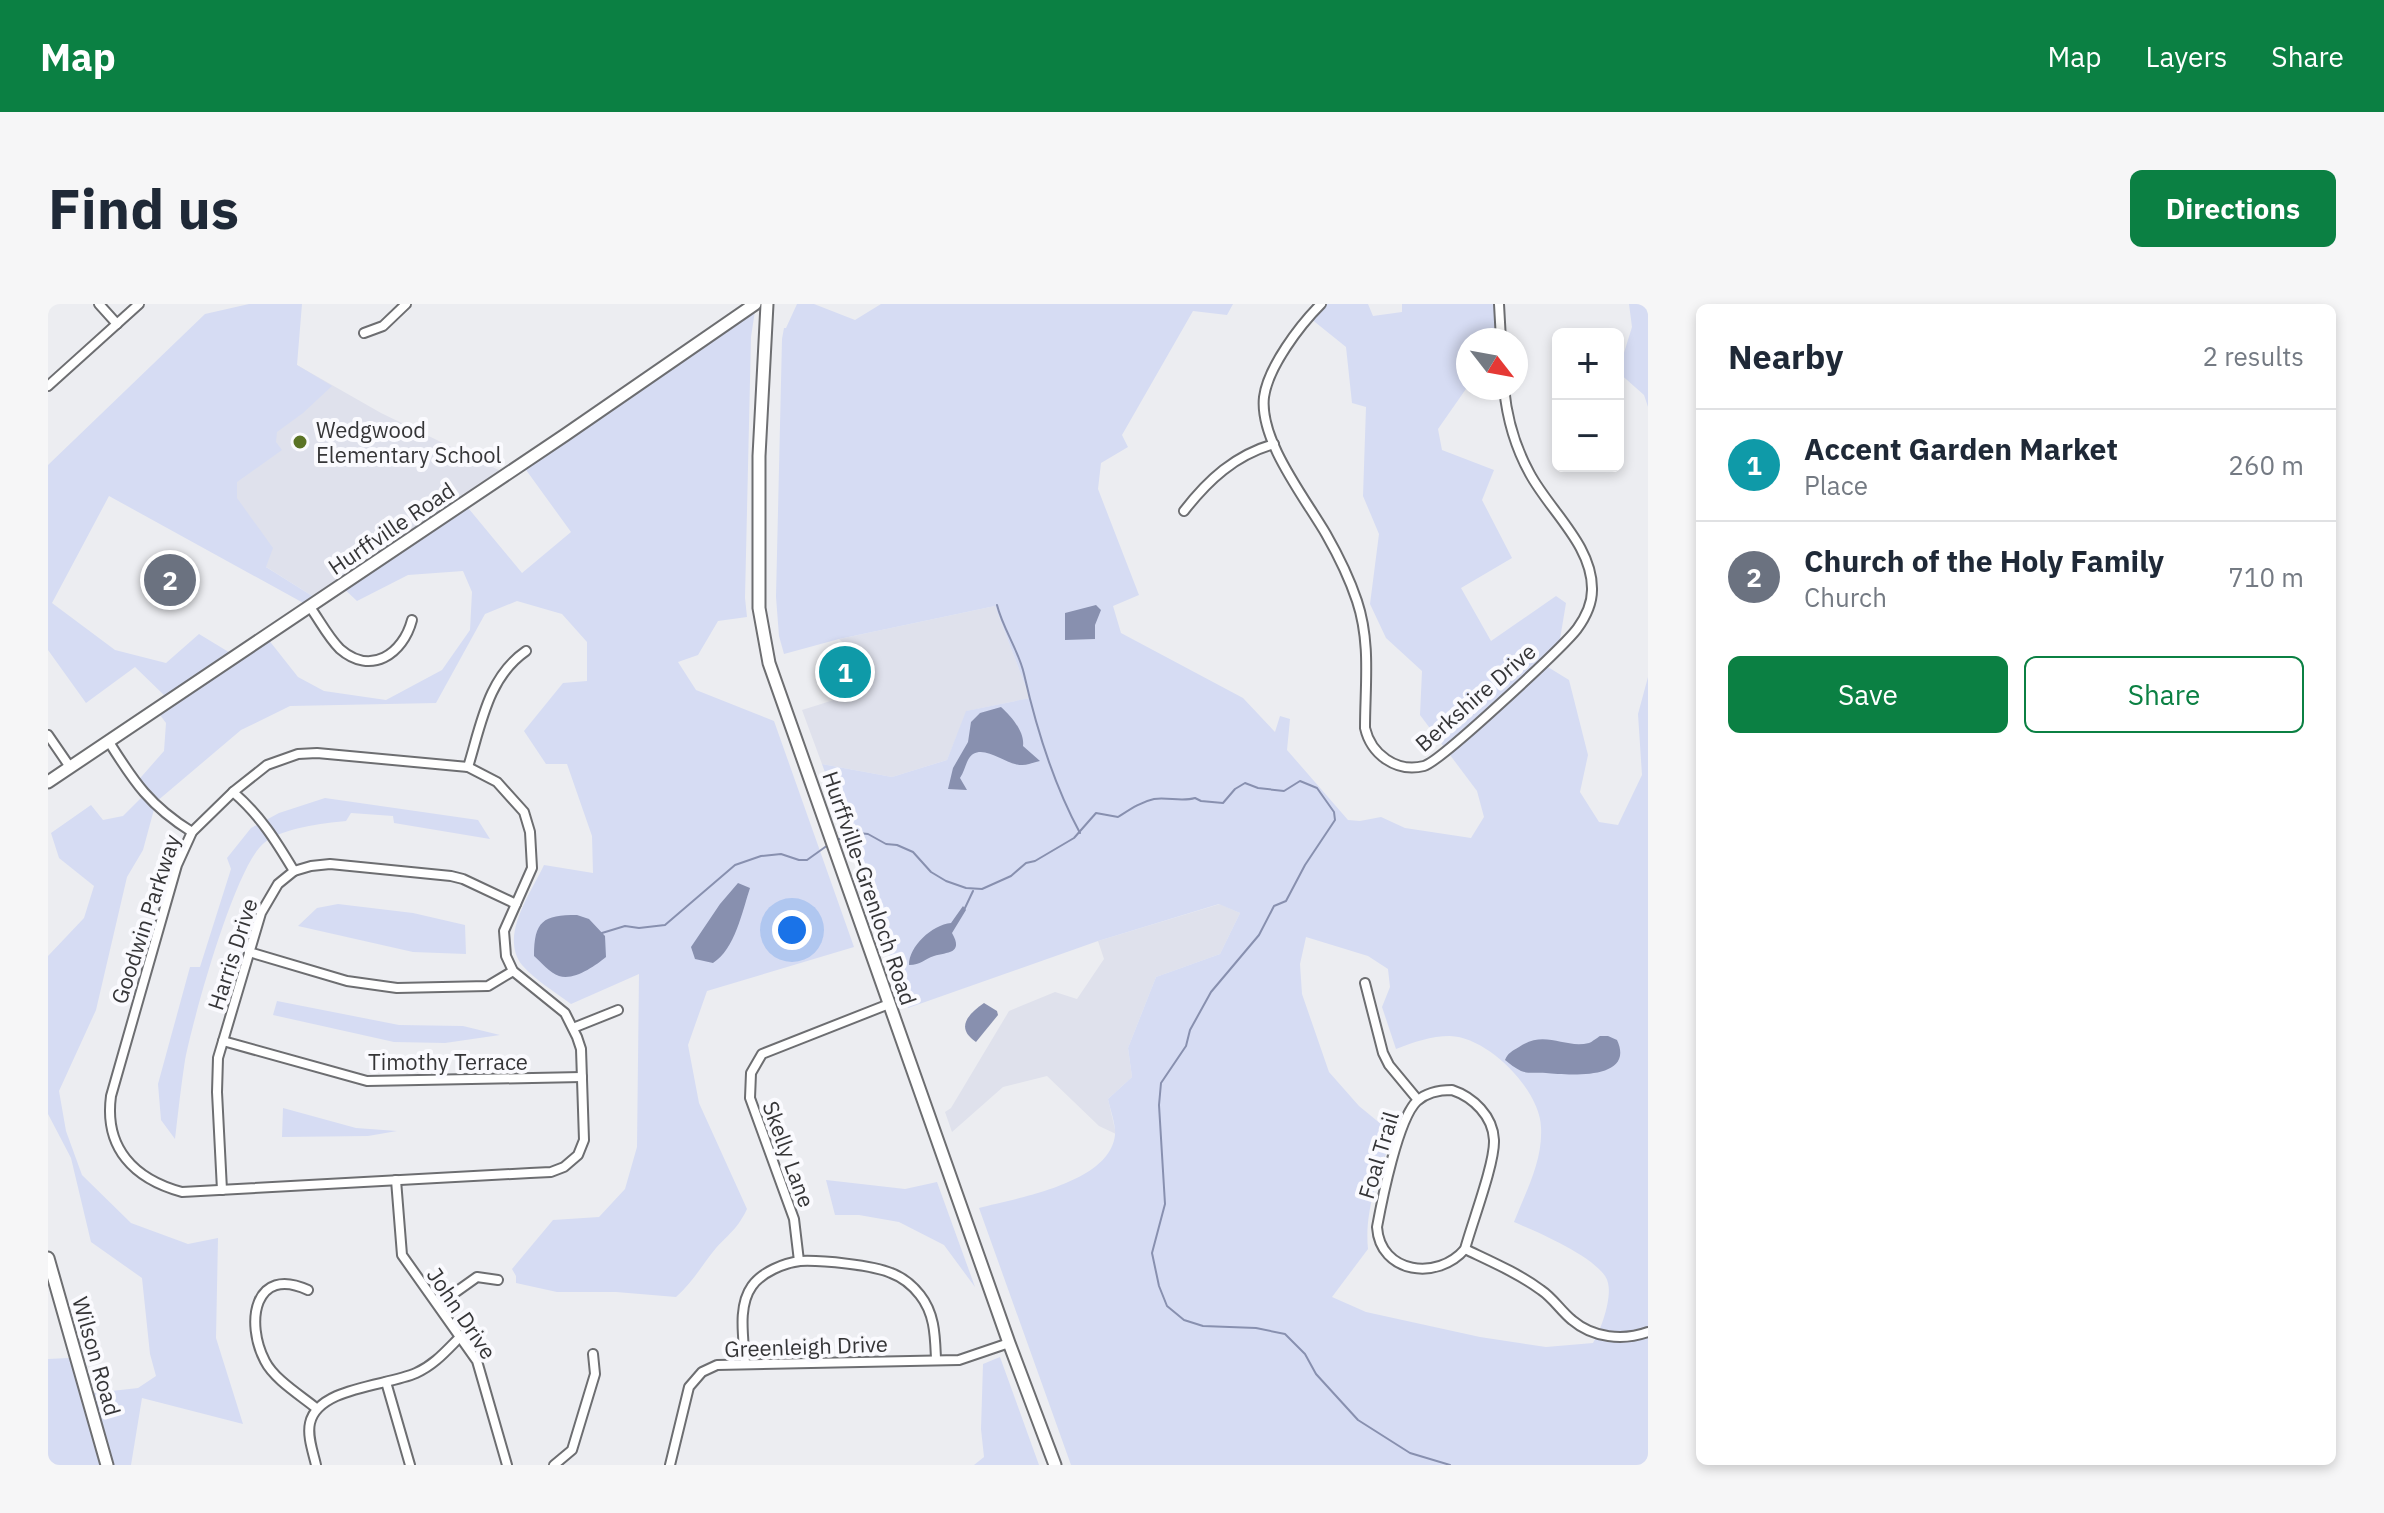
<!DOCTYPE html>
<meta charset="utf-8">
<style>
body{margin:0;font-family:"IBM Plex Sans",sans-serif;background:#f6f6f7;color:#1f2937}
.controls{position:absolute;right:24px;top:24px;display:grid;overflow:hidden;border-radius:12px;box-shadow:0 4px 12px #0003}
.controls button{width:72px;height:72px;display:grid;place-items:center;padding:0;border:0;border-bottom:2px solid #e0e1e3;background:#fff;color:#1f2937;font:40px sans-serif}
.compass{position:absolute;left:1408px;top:24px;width:72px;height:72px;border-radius:50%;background:#fff;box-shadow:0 4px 12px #0003;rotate:121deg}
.you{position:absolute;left:744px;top:626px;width:28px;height:28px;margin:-20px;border:6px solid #fff;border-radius:50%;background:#1a73e8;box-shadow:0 0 0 12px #1a73e833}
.badge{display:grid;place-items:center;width:52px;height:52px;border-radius:50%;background:#0b8043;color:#fff;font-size:26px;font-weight:700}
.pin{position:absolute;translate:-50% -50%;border:4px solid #fff;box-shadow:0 2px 8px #0006}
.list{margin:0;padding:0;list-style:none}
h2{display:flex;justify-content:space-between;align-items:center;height:104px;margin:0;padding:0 32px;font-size:34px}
h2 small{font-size:26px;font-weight:400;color:#747a83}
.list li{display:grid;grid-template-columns:52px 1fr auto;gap:24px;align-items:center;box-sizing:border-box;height:112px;padding:0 32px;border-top:2px solid #e0e1e3}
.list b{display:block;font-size:30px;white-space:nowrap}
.list p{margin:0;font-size:26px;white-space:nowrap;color:#747a83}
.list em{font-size:26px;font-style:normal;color:#747a83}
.actions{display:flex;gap:16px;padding:24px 32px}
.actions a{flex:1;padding:18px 0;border:2px solid #0b8043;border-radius:12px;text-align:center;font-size:28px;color:#0b8043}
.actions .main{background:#0b8043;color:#fff}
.map{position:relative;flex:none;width:1600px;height:1161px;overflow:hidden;border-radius:12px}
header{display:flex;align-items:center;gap:48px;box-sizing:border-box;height:112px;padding:0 40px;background:#0b8043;color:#fff}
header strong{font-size:38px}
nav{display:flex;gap:44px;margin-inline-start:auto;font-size:28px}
.intro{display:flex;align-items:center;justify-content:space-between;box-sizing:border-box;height:192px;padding:0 48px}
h1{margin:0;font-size:56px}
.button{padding:20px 36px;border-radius:12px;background:#0b8043;color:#fff;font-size:28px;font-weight:700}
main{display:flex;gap:48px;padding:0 48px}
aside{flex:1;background:#fff;border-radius:12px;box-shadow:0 4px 12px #0003}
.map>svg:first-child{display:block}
</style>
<header>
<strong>Map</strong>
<nav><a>Map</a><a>Layers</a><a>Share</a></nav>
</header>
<div class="intro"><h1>Find us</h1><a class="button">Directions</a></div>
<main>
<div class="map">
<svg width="1600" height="1161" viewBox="0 0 1600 1161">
<rect width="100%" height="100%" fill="#ecedf1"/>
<g fill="#dfe1ec">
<path d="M186,25L333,109L455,168L269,295L83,178Z"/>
<path d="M947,302L982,394L919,407L899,456L844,473L774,460L754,406L821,385L813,355L791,335Z"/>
<path d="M1172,600L1192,609L1172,650L1108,673L1080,744L1084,773L1060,795L1068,830L1051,822L999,772L955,783L904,828L897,808L903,804L961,707L1007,688L1029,695L1056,655L1050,637Z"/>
</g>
<g fill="#d6dcf3" fill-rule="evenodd">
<path d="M201,0H254L249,61L284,82L255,109L229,128L228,138L234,146L189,178V194L225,244L218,263L269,295L259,301L61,192L4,299L67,346L118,359L151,330L184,350L216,330L250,373L276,387L338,396L394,366L422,326L424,288L415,267L360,271L309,297L291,280L416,199L474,269L523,228L473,159L708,0L703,33L697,294L699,313L670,317L650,351L630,358L648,386L726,417L806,643L659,687L640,741L651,799L699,905C690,924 682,929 668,944C654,961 645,978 628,993L568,988H509L468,979V972L464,965L505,916L551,913L577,885L589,843L591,670L523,700C507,688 487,676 474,661C451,632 483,589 496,561L545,569L544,532L519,460H498L476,427L515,379L539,377V338L514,310L469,297L437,310L388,399L242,402L193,426L108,498L95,546L79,573L48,706L11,787L18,827L34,871L83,919L140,940L170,934L168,1034L195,1120L94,1094L83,1161H0V1055L21,1054L46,1089L90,1084L108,1072L102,1050L94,974L43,938L23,854L0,810V652L36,614L46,582L11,554L3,529L43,501L55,516L75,512L96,491L87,480L116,447L118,419L106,403L119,394L87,363L38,399L0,346V161L157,10Z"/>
<path d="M749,0H766L807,16L833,0H1185L1179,11L1145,7L1074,131L1080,143L1053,159L1050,185L1091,291L1065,302L1073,329L1195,394L1227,428L1232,412L1242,415L1239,446L1300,516L1312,517L1333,513L1357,524L1423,534L1436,513L1429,487L1372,411L1374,367L1338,334L1322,300L1331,230L1315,192L1318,103L1304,99L1298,43L1262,14L1273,0H1320L1325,12L1354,8V0H1456L1457,36H1420V82L1390,125L1394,146L1446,166L1434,196L1464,254L1413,284L1443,337L1508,292L1518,299L1510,347L1495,360L1521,376L1540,451L1532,488L1551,518L1570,521L1594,471L1590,410L1600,373V1161H1023L931,904C969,894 1062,879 1067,831C1068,821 1062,805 1060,795L1084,773L1080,744L1108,673L1172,650L1192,609L1171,600L1050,637L860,704L774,460L844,473L899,456L918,407L982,394L947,302L791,335L736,350L731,332L728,293L734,35L736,24H738ZM1258,633L1320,652L1340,665L1342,683L1334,703L1348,745C1366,738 1383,732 1402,732C1440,733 1492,786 1493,823C1495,857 1478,887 1466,918C1487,927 1556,956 1560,979C1564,995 1553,1026 1545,1039L1498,1043L1432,1033L1318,1008L1284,993L1320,945C1316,906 1332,867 1345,830L1311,802L1281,768L1254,690L1252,660Z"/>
<path d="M1581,0H1600V103L1596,91L1570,68L1584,23Z"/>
<path d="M277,494L430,516L442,535L346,519L345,512L303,509L298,517C275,519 234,524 216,539C187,562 145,715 137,756C133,782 130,809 127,835L113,816L110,780L142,663H152L183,565L179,554L203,524L231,509Z"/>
<path d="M290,600L365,609L417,621L418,650L365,648L250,622L269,604Z"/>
<path d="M229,697L351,721L415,722L452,731L397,739L346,738L225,711Z"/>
<path d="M235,804L308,824L349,827L320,832L234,833Z"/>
<path d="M778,876L857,885L889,878L927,983L896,941L851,918L811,911H787Z"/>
<path d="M952,1053L991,1161H926L936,1153L933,1125L935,1060Z"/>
</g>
<g fill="#8890af">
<path d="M1048,301L1053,306L1047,321V335L1017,336V309Z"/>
<path d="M953,403C963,412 977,428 975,442L992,457C982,459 978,463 967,460C955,458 930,437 920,456C917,462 916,468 912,474L919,486L900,485L905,464L920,438L923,418L932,409Z"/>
<path d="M690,579L702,584C694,608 687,645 665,659L647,655L643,643L672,600Z"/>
<path d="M915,602L918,606L904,629C916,650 899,648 886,652C876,655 873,661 861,661C861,642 884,621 903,619Z"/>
<path d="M529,611L541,615L557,632L558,653C547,662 526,677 511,672C502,669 493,658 486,652C486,617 495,611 529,611Z"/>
<path d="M936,699L949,707L950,711L928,738C907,724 920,710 936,699Z"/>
<path d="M1552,732H1560L1569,736C1588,777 1519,771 1498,769C1490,768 1480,770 1473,767C1467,764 1462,760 1457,756C1460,749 1464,747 1471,743C1497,725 1516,745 1541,739C1544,738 1550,733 1552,732Z"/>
</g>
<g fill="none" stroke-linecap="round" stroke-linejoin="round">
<g stroke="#8890af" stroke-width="2">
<path d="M949,301C955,325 971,347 976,370C988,423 1006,481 1032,529"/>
<path d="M791,535L810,529L820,530L838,540L849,541L865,548L883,568L898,577L918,584L934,585L963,572L978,559L987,557L1026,534L1048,509L1070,513C1081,506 1092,498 1106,495C1120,493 1134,498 1147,494L1153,497L1175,499L1187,485L1197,479L1210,484L1236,487L1252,477L1269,484L1286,508L1287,516L1257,561L1238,597L1226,602L1211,631L1163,688L1142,726L1138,742L1113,779L1111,801L1117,900L1104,949L1111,982L1119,1002L1136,1016L1155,1022L1208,1024L1237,1030L1257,1050L1268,1070L1310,1116L1362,1149L1402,1161"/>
<path d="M916,606L925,587"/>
<path d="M554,629L577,622L591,624L617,621L687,561L713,552L733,550L751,556H759L780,541"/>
</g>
<defs>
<g id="street">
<path d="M51,0L69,20"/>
<path d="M1273,0C1252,21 1220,63 1216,93C1211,136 1257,194 1278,230C1290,251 1301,273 1309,297C1323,339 1317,381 1317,424C1323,450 1348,469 1376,462C1392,458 1515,343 1529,325C1537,314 1544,300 1544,286C1545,242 1502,207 1482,170C1467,143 1459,115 1456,84"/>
<path d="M1451,0L1453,36"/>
<path d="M316,29L335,22L358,0"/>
<path d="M0,82L91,0"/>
<path d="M1136,207C1160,176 1187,151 1226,140"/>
<path d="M262,303C272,317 280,333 292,345C323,372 355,350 364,316"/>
<path d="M0,431L22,463"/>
<path d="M61,438C86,478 102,502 144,528"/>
<path d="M269,449L420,463L449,478L476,508L482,528L484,564L456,627L458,652L465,667L517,709L529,733L533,745L536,836L530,851L516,863L503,868L482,869L134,888C86,875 56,844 63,792L129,561L144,528L185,488L219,461L250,450Z"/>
<path d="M420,463C433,421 440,373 478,347"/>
<path d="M185,488C212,511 228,537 246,567"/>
<path d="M201,648L299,677L349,684L440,682L465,667"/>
<path d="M1317,679L1335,749L1341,761L1370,796"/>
<path d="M525,724L570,706"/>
<path d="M175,737L319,777L534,773"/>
<path d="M1404,786C1425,793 1445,812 1446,836C1447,859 1424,919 1417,945C1390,977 1332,970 1329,923C1334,896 1350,815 1369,797C1379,788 1391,786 1404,786Z"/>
<path d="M348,876L354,951L429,1057L459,1161"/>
<path d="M174,886L169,788L170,754L213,609L230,580L246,567L263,562L282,560L403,572L415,575L468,600"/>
<path d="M1417,945C1442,957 1470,969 1493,986C1505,994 1513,1007 1524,1016C1545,1034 1575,1037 1600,1028"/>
<path d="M751,957L746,915L702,794L703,769L714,750L841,700"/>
<path d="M260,986C206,961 197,1019 217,1057C226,1075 252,1091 268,1104"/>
<path d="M391,1000L429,973L450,976"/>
<path d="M697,1059C696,1035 689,1003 704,982C714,968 736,959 752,957C773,956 825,961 843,969C854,973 865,982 872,991C887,1010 887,1032 888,1055"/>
<path d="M338,1078L362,1161"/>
<path d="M268,1161C265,1148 259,1132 262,1119C270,1083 339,1082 368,1069C386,1061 398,1047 411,1034"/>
<path d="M506,1161L524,1146L547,1070L545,1050"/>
<path d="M622,1161L641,1083L654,1068L669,1061L911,1056L961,1039"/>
</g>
<g id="secondary">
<path d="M719,0L711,152V304L721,359L961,1039L1007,1161"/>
<path d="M0,478L517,131L707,0"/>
<path d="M0,954L59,1161"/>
</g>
</defs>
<use href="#street" stroke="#6d6e71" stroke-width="12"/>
<use href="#secondary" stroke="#6d6e71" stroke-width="15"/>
<use href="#street" stroke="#fff" stroke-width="8"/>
<use href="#secondary" stroke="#fff" stroke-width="11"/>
</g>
<circle fill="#5a7325" stroke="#fafafe" stroke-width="3" cx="252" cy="138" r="8"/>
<g text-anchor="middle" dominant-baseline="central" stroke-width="8" stroke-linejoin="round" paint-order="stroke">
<g font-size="22" fill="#353537" stroke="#fafafe" text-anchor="start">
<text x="268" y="125">Wedgwood<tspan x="268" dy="25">Elementary School</tspan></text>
</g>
<g font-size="22" fill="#353537" stroke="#fafafe">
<text transform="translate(343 224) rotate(-34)">Hurffville Road</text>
<text transform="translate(1427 393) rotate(-41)">Berkshire Drive</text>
<text transform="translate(822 584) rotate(71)">Hurffville-Grenloch Road</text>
<text transform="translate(97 615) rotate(-72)">Goodwin Parkway</text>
<text transform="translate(184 650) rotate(-72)">Harris Drive</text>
<text x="400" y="757">Timothy Terrace</text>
<text transform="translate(741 850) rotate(70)">Skelly Lane</text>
<text transform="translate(1330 851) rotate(-73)">Foal Trail</text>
<text transform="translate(414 1009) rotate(56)">John Drive</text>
<text transform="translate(758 1042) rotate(-2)">Greenleigh Drive</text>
<text transform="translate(49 1052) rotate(74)">Wilson Road</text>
</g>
</g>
</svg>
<div class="controls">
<button>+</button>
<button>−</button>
</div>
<svg class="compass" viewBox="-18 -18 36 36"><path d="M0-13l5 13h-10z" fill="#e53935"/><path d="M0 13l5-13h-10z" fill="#747a83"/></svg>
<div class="you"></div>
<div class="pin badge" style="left:797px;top:368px;background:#0f9aa8">1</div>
<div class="pin badge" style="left:122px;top:276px;background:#6b7280">2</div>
</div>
<aside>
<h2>Nearby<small>2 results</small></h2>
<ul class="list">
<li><span class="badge" style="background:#0f9aa8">1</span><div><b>Accent Garden Market</b><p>Place</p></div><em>260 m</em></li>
<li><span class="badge" style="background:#6b7280">2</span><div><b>Church of the Holy Family</b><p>Church</p></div><em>710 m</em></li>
</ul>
<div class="actions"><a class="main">Save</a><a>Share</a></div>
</aside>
</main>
